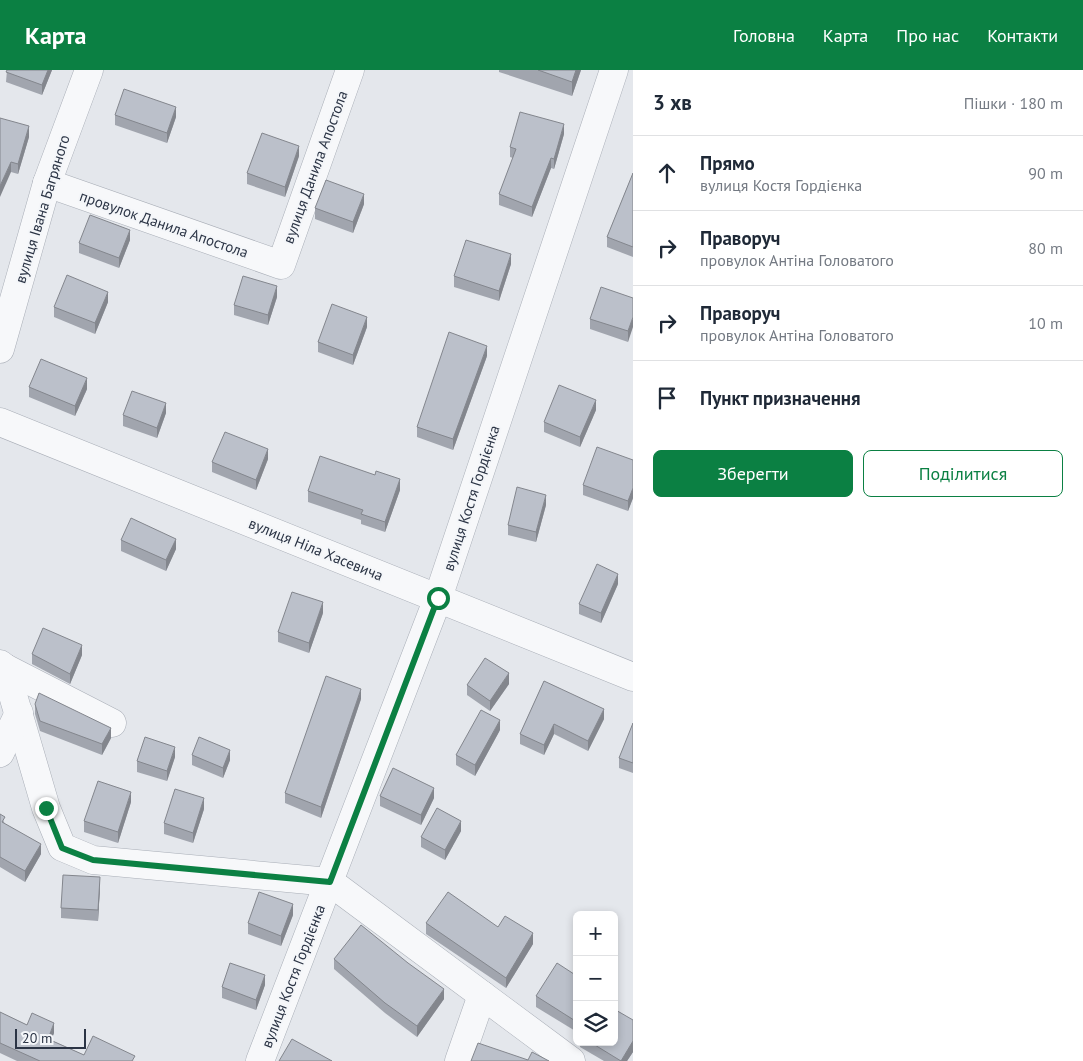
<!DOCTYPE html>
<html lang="uk">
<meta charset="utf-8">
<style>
body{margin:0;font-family:"PT Sans",sans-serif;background:#f2f2f3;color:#1f2937}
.controls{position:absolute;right:15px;bottom:15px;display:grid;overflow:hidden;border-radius:8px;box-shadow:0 2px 8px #0003}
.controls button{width:45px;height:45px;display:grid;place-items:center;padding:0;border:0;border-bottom:1px solid #e0e1e3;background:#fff;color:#1f2937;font:25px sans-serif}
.scale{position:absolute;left:15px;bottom:12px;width:71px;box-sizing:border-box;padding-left:5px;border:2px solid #2b3445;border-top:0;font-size:14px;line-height:18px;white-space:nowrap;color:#2b3445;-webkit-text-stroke:4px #f4f6f9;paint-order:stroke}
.stop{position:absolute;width:15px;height:15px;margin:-11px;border:4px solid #0b8043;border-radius:50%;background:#fff}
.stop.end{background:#0b8043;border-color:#fff;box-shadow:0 1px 5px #0008}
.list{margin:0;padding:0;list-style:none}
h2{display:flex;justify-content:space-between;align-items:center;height:65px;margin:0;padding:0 20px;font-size:21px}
h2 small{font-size:16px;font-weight:400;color:#747a83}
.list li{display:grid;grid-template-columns:32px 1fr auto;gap:15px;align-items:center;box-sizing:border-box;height:75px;padding:0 20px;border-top:1px solid #e0e1e3}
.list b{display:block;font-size:19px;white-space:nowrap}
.list p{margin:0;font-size:16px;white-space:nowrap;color:#747a83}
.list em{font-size:16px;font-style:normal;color:#747a83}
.actions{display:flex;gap:10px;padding:15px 20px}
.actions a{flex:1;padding:11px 0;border:1px solid #0b8043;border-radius:8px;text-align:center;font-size:18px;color:#0b8043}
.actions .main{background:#0b8043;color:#fff}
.icon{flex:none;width:28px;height:28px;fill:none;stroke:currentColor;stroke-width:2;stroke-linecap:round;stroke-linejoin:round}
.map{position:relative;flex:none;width:633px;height:991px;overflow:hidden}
header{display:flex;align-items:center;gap:30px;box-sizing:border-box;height:70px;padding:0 25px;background:#0b8043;color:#fff}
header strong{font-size:24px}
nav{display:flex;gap:28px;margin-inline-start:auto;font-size:18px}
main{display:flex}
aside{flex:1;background:#fff}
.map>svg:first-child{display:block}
</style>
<header>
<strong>Карта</strong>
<nav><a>Головна</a><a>Карта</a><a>Про нас</a><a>Контакти</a></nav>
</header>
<main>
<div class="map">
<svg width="633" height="991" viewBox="0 0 633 991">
<rect width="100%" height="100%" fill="#e4e7ec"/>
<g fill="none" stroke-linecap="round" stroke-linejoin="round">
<defs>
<g id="minor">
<path d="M47,113L281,195L350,0"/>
<path d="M0,279L47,113L89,0"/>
<path d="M0,352L633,607"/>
<path d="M0,594L5,598L46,738L62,777L93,790L330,812L571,991"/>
<path d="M5,598L112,653"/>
<path d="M0,683L19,643"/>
<path d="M260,991L438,528L614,0"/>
<path d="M459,991L482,925"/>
</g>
</defs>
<use href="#minor" stroke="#a9aeb7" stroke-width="29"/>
<use href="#minor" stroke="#f7f8fa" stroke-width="28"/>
</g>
<g fill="#a1a5ae">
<path d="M7,0H52L42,25L6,12Z"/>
<path d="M499,0H581L572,26L499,2Z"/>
<path d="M115,45L176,47L167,73L115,55Z"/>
<path d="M0,48L29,67L18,104L11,102Z"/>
<path d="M564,64L554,99L551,98L532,147L499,135V124L513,88L510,87V77Z"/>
<path d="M299,86L285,127L247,114V103Z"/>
<path d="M633,103V187L607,177V167Z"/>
<path d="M364,134L353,163L315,149V138Z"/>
<path d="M130,170L119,198L79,183V173Z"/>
<path d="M511,194L499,231L454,217V206Z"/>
<path d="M277,227L268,255L234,245V235Z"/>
<path d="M633,228L628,272L590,259V249Z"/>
<path d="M108,232L95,264L54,247V237Z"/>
<path d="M367,257L353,295L318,282V272Z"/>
<path d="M487,286L453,380L417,367V357Z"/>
<path d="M29,317L87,319L75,346L29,327Z"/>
<path d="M596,340L580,377L544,362V352Z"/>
<path d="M166,343L157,368L123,356V345Z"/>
<path d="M268,389L256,420L212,402V392Z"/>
<path d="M633,390V428L628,441L583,425V415Z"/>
<path d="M400,420L385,462L361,454V450L308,432V421Z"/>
<path d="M546,435L536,472L508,465V455Z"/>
<path d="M121,470L176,479L166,501L121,481Z"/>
<path d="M618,514L601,553L579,544V534Z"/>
<path d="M323,543L309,583L278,572V562Z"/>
<path d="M32,584L82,585L70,614L32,594Z"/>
<path d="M544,611L604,649L588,681L554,664L544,685L520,674V664Z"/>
<path d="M509,614L490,641L467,625V615Z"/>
<path d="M361,629L321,748L285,733V723Z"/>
<path d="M35,634L111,668L102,685L40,661L35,644Z"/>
<path d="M633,653V703L619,698V688Z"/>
<path d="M500,660L475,706L456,695V685Z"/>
<path d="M192,685L230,690L223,708L192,695Z"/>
<path d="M175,687L167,711L137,702V691Z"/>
<path d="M380,726L434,728L421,755L380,736Z"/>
<path d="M131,732L118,773L84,762V751Z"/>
<path d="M204,739L193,773L164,764V753Z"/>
<path d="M0,744L5,754L41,784L25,812L0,797Z"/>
<path d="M461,761L445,790L421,777V767Z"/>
<path d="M100,818L98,851L61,848V838Z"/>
<path d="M293,845L281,876L248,864V853Z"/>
<path d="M426,853L498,857L533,874L506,918L426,864Z"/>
<path d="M334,889L444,929L417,967L385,943L334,899Z"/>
<path d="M577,906V962L536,937V926Z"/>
<path d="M265,915L256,940L222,928V917Z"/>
<path d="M0,942L27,955L54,963L51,970L84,985L135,991H17L0,983Z"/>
<path d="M633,950V982L627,991H604L580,977V972H614Z"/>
</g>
<g fill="#83868d">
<path d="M48,0H52L42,25V15Z"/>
<path d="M576,0H581L572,26V12Z"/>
<path d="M176,37V47L167,73V63Z"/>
<path d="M564,54V64L554,99V89Z"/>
<path d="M29,56V67L18,104V94Z"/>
<path d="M299,76V86L285,127V117Z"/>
<path d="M551,88V98L532,147V137Z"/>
<path d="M11,92V102L0,127V116Z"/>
<path d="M364,124V134L353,163V152Z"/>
<path d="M130,160V170L119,198V188Z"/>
<path d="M511,184V194L499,231V221Z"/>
<path d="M277,216V227L268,255V245Z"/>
<path d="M108,222V232L95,264V253Z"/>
<path d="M367,247V257L353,295V285Z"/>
<path d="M633,247V257L628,272V261Z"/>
<path d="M487,276V286L453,380V369Z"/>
<path d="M87,308V319L75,346V336Z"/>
<path d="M596,330V340L580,377V367Z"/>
<path d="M166,333V343L157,368V358Z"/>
<path d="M268,379V389L256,420V410Z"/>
<path d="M400,409V420L385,462V452Z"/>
<path d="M633,418V428L628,441V431Z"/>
<path d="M546,425V435L536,472V462Z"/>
<path d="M176,469V479L166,501V490Z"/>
<path d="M618,504V514L601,553V543Z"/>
<path d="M323,532V543L309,583V573Z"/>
<path d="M82,575V585L70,614V604Z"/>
<path d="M509,603V614L490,641V631Z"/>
<path d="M361,619V629L321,748V737Z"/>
<path d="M604,639V649L588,681V671Z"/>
<path d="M500,650V660L475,706V695Z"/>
<path d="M554,654V664L544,685V675Z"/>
<path d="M111,658V668L102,685V674Z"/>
<path d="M175,677V687L167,711V701Z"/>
<path d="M230,680V690L223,708V698Z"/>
<path d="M434,718V728L421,755V745Z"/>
<path d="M131,722V732L118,773V762Z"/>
<path d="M204,728V739L193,773V763Z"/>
<path d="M461,751V761L445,790V780Z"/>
<path d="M41,774V784L25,812V801Z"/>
<path d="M100,807V818L98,851V840Z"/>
<path d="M293,834V845L281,876V866Z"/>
<path d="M533,863V874L506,918V908Z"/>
<path d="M265,905V915L256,940V930Z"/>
<path d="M444,919V929L417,967V956Z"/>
<path d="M54,953V963L48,979V969Z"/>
<path d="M633,971V982L627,991H621Z"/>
</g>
<g fill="#bbc0ca" stroke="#83868d">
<path d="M7,0H48L42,15L6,2Z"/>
<path d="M538,0H576L572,12Z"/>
<path d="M124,19L176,37L167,63L115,45Z"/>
<path d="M520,42L564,54L554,89L551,88L532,137L499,124L516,79L510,77Z"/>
<path d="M0,48L29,56L18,94L11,92L0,116Z"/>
<path d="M262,63L299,76L285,117L247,103Z"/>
<path d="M633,103V177L607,167Z"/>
<path d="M326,110L364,124L353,152L315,138Z"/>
<path d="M90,145L130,160L119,188L79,173Z"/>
<path d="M466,170L511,184L499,221L454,206Z"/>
<path d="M67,205L108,222L95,253L54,237Z"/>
<path d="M243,206L277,216L268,245L234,235Z"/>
<path d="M601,217L633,228V247L628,261L590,249Z"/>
<path d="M332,234L367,247L353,285L318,272Z"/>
<path d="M449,262L487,276L453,369L417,357Z"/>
<path d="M41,289L87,308L75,336L29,317Z"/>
<path d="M559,315L596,330L580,367L544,352Z"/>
<path d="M132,321L166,333L157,358L123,345Z"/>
<path d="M225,362L268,379L256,410L212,392Z"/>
<path d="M597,377L633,390V418L628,431L583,415Z"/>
<path d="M320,386L375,405L376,401L400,409L385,452L361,444L363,440L308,421Z"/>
<path d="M517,417L546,425L536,462L508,455Z"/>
<path d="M131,448L176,469L166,490L121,470Z"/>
<path d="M597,494L618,504L601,543L579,534Z"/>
<path d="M292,522L323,532L309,573L278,562Z"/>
<path d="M43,558L82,575L70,604L32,584Z"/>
<path d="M485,588L509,603L490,631L467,615Z"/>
<path d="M326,606L361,619L321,737L285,723Z"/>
<path d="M544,611L604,639L588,671L554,654L544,675L520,664Z"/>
<path d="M39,623L111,658L102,674L40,651L35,634Z"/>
<path d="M481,640L500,650L475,695L456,685Z"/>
<path d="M633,653V693L619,688Z"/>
<path d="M145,667L175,677L167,701L137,691Z"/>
<path d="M199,667L230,680L223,698L192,685Z"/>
<path d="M393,698L434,718L421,745L380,726Z"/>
<path d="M98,711L131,722L118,762L84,751Z"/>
<path d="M175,719L204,728L193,763L164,753Z"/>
<path d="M437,738L461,751L445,780L421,767Z"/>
<path d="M0,744L5,747L2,752L41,774L25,801L0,787Z"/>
<path d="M63,805L100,807L98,840L61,838Z"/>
<path d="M259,822L293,834L281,866L248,853Z"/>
<path d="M448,822L498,857L505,846L533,863L506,908L426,853Z"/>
<path d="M361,855L408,893L444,919L417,956L385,933L334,889Z"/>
<path d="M230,893L265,905L256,930L222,917Z"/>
<path d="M557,893L577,906V952L536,926Z"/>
<path d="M614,939L633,950V971L621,991L590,972H614Z"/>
<path d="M0,942L27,955L32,943L54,953L48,969L84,985L93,966L135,986L132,991H40L0,973Z"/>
<path d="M292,969L332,991H279Z"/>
<path d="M478,973L528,990L532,982L549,991H471Z"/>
</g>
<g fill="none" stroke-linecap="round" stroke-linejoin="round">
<path stroke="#0b8043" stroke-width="6" d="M46,738L62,778L93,790L330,812L438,528"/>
</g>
<g text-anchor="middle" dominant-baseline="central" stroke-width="4" stroke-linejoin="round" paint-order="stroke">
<g font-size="15" fill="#2b3445" stroke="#f4f6f9">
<text transform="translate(315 97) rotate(-70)">вулиця Данила Апостола</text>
<text transform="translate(42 139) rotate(-73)">вулиця Івана Багряного</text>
<text transform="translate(164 154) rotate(19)">провулок Данила Апостола</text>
<text transform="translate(471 428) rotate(-72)">вулиця Костя Гордієнка</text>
<text transform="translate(316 479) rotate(22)">вулиця Ніла Хасевича</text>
<text transform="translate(293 906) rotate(-69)">вулиця Костя Гордієнка</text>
</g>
</g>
</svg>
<div class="controls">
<button>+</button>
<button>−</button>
<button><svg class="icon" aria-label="layers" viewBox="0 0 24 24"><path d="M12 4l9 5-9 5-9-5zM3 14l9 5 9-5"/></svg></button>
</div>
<div class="scale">20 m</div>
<div class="stop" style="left:438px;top:528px"></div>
<div class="stop end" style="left:46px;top:738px"></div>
</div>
<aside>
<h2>3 хв<small>Пішки · 180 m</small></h2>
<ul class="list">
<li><svg class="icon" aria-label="ahead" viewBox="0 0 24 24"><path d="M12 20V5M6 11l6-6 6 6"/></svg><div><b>Прямо</b><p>вулиця Костя Гордієнка</p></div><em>90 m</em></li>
<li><svg class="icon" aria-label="right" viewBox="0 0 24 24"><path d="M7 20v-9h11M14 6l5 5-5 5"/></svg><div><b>Праворуч</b><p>провулок Антіна Головатого</p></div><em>80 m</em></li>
<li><svg class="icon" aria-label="right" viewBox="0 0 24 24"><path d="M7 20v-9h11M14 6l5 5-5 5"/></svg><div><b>Праворуч</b><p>провулок Антіна Головатого</p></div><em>10 m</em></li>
<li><svg class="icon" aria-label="arrive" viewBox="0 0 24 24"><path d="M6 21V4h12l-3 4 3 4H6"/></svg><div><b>Пункт призначення</b></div></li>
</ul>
<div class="actions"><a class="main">Зберегти</a><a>Поділитися</a></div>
</aside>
</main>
